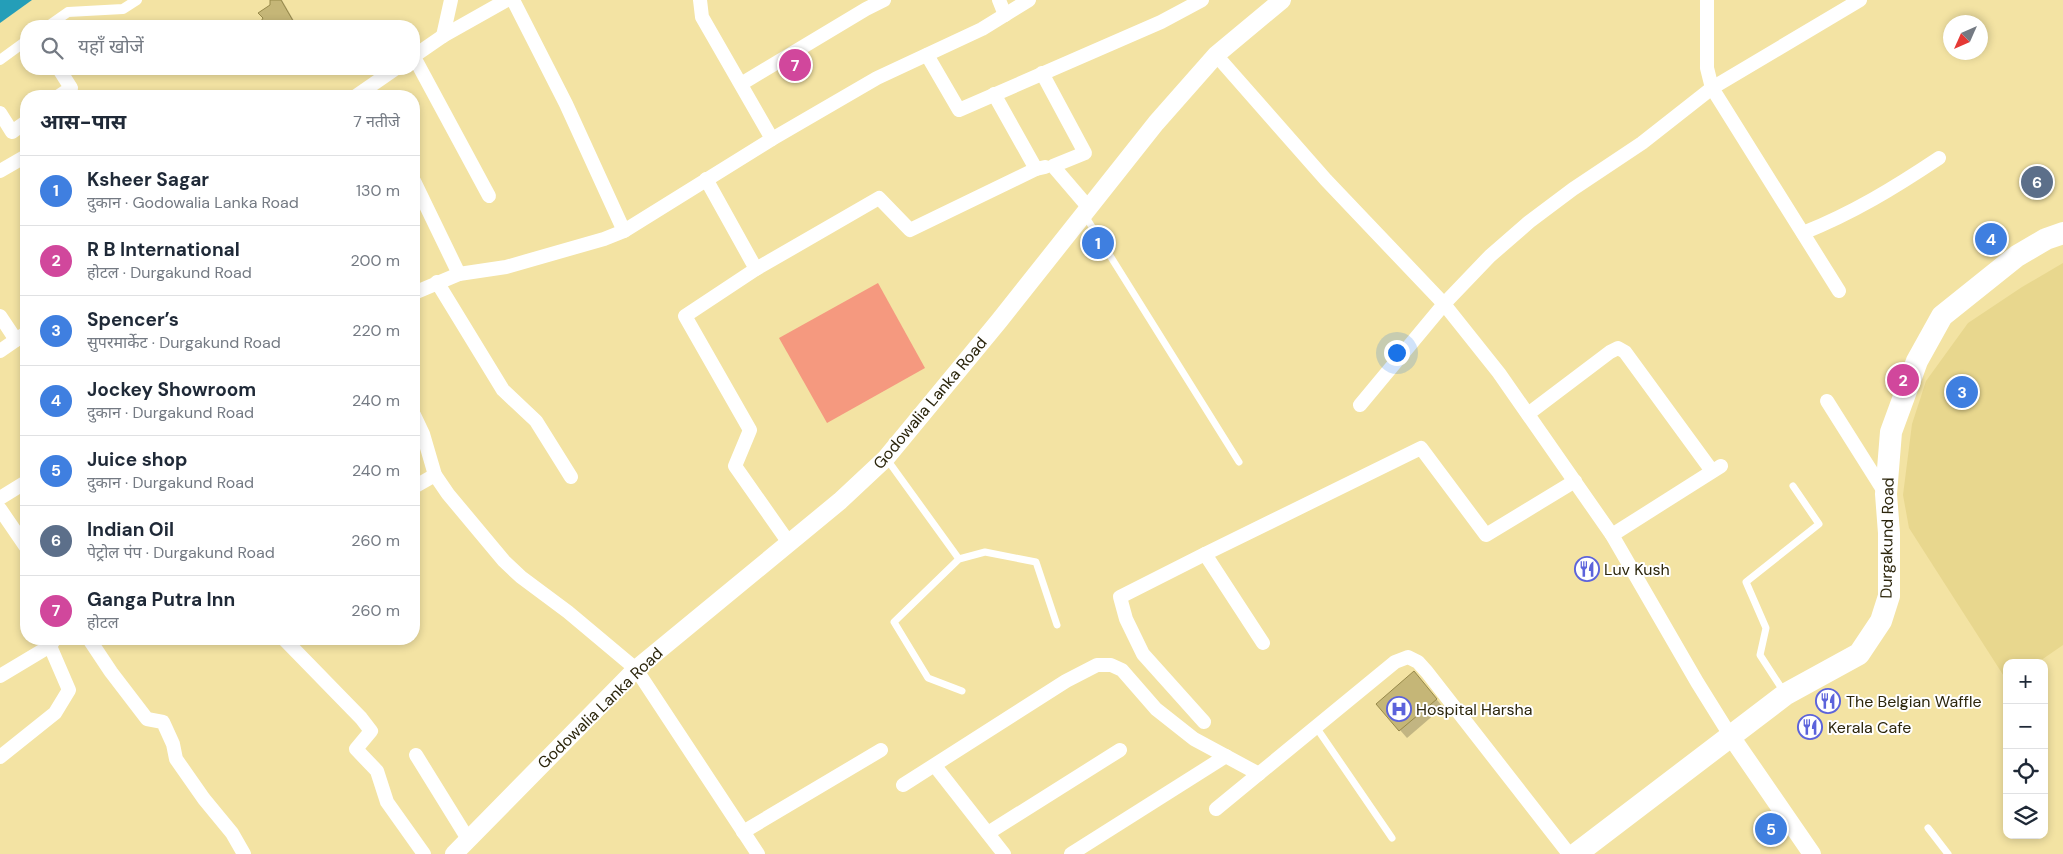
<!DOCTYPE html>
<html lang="hi">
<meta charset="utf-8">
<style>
body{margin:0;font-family:"DM Sans","Noto Sans Devanagari",sans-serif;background:#f6f6f7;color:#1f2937}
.controls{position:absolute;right:15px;bottom:15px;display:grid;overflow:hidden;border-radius:10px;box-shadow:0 2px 8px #0003}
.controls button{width:45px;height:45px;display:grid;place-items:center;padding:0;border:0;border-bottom:1px solid #e0e1e3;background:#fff;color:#1f2937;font:25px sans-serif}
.compass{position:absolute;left:1943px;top:15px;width:45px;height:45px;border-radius:50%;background:#fff;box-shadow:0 2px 8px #0003;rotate:225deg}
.you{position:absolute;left:1396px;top:352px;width:18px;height:18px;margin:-12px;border:4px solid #fff;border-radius:50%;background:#1a73e8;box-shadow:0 0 0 8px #1a73e833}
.badge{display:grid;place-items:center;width:32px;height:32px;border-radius:50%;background:#111827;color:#fff;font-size:16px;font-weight:700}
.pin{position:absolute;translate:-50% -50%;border:2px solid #fff;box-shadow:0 1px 5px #0006}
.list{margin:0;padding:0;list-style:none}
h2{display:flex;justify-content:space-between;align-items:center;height:65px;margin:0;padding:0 20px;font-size:21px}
h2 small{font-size:16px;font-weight:400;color:#747a83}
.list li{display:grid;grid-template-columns:32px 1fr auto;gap:15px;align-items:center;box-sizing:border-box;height:70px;padding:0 20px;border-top:1px solid #e0e1e3}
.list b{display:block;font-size:19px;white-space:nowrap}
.list p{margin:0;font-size:16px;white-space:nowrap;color:#747a83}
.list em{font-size:16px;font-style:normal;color:#747a83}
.icon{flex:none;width:28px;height:28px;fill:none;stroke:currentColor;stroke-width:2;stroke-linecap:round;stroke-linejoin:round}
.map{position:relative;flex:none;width:2063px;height:854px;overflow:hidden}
.search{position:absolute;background:#fff;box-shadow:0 2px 8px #0003;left:20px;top:20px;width:400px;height:55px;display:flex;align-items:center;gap:12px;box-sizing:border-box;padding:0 18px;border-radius:20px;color:#747a83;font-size:19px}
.panel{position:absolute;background:#fff;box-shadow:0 2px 8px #0003;left:20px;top:90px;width:400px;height:555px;border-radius:20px}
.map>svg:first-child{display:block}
</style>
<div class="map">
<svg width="2063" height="854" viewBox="0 0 2063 854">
<rect width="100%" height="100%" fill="#f3e3a3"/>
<path fill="#e8d78e" d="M2063,263V645L2037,663H2007V681L1909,528L1903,495L1912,424L1926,381L1968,323L2022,287Z"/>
<path fill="#f5997f" d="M878,283L925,368L827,423L779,338Z"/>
<path fill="#249eb8" d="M0,0H32L0,23Z"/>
<g fill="#0003">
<path d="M271,0H282L297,26H267L262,21L271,6Z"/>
<path d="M1414,672L1443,707L1407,738L1400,730Z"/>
</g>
<g fill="#c5b677" stroke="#97894a">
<path d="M270,0H281L296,26H258L263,18L258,13L270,5Z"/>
<path d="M1414,671L1437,699L1399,731L1376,704Z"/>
</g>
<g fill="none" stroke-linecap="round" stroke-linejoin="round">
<g stroke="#fff" stroke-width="7">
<path d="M1084,214L1239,462"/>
<path d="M886,458L959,559"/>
<path d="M962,691L928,678L894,622L959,559L985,552L1036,562L1057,625"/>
<path d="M1784,692L1760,655L1766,628L1746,582L1819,524L1793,486"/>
<path d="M1316,727L1392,838"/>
<path d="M1928,828L1948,854"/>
</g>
<g stroke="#fff" stroke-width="10">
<path d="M48,26L68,12L123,9L137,0"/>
<path d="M0,60L26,41"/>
</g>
<g stroke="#fff" stroke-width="14">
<path d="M513,0L566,104L624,231"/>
<path d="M700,0L702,17L772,139"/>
<path d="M999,0L1005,15"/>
<path d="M1707,0V68L1712,88L1839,291"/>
<path d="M443,36L451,0"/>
<path d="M927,55L959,110L1161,22L1202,0"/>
<path d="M1216,55L1326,180L1444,304L1499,373L1612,535L1697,682L1730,735"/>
<path d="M414,56L443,36L507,0"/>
<path d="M414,57L489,196"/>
<path d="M59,69L71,88L59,96"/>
<path d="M1042,73L1085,153L1053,166L1089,208"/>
<path d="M741,84L866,9L884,0"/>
<path d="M994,94L1036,169L1045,167"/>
<path d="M356,96L395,69"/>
<path d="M0,113L12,132L26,122"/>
<path d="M0,171L26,156"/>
<path d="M706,179L756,269L685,316L750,430L735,466L789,543"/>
<path d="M414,181L459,274"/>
<path d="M1803,233C1853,213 1894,188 1939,158"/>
<path d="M756,269L879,198L910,230L1036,169"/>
<path d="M437,282L503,390L536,421L571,477"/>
<path d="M414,293L459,274L506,267L604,239L624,231L772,139L877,78L982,29L1029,0"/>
<path d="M0,316L16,340"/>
<path d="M0,351L26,333"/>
<path d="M1827,401L1885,493"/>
<path d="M1360,405L1444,304L1490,256L1529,222L1573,189L1642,143L1712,88L1860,0"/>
<path d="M1528,414L1610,352L1618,348L1625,352L1712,471"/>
<path d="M414,415L423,434L435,475L448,494L504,561L521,577L568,612L636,669L758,854"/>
<path d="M414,487L435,475"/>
<path d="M0,498L26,482"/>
<path d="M0,509L26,547"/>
<path d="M1612,535L1721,466"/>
<path d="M89,639L111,672L147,719L163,722L173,744L176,759L204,799L232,833L244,854"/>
<path d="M284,639L361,718L371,731L356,749L377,771L387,802L424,854"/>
<path d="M1263,643L1205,554L1421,448L1486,535L1575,481"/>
<path d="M0,676L50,646L55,639"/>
<path d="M1204,722L1143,654L1126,619L1120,597L1205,554"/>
<path d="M416,755L468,839"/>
<path d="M0,757L55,713L69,690L50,646"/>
<path d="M935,766L1004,854"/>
<path d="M903,785L1066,681L1097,665H1111L1122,670L1156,709L1194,739L1259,774"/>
<path d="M1216,809L1395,662L1408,657L1418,662L1427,672L1569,854"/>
<path d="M743,832L881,750"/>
<path d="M988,833L1120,750"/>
<path d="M1071,854L1226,756"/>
</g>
<g stroke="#fff" stroke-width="18">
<path d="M1730,735L1812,854"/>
<path d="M454,854L636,669L840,501L886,458L999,321L1156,123L1216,55L1282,0"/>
</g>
<path stroke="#fff" stroke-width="22" d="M1576,854L1786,694L1859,654L1881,621L1889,596V533L1886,494L1891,432L1917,361L1942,316L2017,256L2046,239L2063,233"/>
</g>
<defs>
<symbol id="restaurant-ring" viewBox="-11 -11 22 22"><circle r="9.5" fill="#fff" stroke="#5c63db" stroke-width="1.5"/><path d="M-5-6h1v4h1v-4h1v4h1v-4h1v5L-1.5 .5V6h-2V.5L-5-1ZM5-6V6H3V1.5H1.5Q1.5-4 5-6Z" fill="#5c63db"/></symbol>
<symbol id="hospital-ring" viewBox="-11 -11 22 22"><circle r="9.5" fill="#fff" stroke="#5c63db" stroke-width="1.5"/><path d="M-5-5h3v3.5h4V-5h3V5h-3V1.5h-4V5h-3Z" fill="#5c63db"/></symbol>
</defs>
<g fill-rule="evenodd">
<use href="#restaurant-ring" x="1573" y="555" width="28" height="28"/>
<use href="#restaurant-ring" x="1814" y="687" width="28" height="28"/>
<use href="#hospital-ring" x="1385" y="695" width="28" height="28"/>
<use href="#restaurant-ring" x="1796" y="713" width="28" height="28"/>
</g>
<g text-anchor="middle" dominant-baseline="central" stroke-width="4" stroke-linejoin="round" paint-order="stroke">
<g font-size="16" fill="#2c260c" stroke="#fff">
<text transform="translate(930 403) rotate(-50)">Godowalia Lanka Road</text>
<text transform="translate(1887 538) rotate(-89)">Durgakund Road</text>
<text transform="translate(600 708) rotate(-44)">Godowalia Lanka Road</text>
</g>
<g font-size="16" fill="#2c260c" stroke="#fff" text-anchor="start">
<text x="1604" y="569">Luv Kush</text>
<text x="1846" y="701">The Belgian Waffle</text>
<text x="1416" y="709">Hospital Harsha</text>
<text x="1828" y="727">Kerala Cafe</text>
</g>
</g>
</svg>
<div class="controls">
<button>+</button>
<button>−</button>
<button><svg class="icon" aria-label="locate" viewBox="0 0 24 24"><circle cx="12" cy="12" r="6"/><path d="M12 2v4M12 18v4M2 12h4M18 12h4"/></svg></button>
<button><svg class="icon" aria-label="layers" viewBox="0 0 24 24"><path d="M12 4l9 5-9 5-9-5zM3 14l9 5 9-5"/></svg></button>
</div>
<svg class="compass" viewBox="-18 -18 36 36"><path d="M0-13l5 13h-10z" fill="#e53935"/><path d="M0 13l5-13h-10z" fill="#747a83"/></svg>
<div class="you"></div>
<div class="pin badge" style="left:1098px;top:243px;background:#3f7fe0">1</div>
<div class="pin badge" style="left:1903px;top:380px;background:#d1479c">2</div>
<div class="pin badge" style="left:1962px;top:392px;background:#3f7fe0">3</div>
<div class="pin badge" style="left:1991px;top:239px;background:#3f7fe0">4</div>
<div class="pin badge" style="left:1771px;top:829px;background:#3f7fe0">5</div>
<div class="pin badge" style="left:2037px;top:182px;background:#5c6f8a">6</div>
<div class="pin badge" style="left:795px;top:65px;background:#d1479c">7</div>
<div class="search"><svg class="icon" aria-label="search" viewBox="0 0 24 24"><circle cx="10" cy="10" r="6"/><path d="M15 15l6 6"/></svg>यहाँ खोजें</div>
<section class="panel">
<h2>आस-पास<small>7 नतीजे</small></h2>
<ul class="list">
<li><span class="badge" style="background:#3f7fe0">1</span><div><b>Ksheer Sagar</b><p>दुकान · Godowalia Lanka Road</p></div><em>130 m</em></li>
<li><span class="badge" style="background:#d1479c">2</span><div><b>R B International</b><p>होटल · Durgakund Road</p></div><em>200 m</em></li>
<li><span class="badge" style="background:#3f7fe0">3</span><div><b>Spencer’s</b><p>सुपरमार्केट · Durgakund Road</p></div><em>220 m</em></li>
<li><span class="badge" style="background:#3f7fe0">4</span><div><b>Jockey Showroom</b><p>दुकान · Durgakund Road</p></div><em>240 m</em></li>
<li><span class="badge" style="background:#3f7fe0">5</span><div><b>Juice shop</b><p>दुकान · Durgakund Road</p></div><em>240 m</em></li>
<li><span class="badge" style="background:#5c6f8a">6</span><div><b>Indian Oil</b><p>पेट्रोल पंप · Durgakund Road</p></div><em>260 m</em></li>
<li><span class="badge" style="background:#d1479c">7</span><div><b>Ganga Putra Inn</b><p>होटल</p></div><em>260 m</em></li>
</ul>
</section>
</div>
